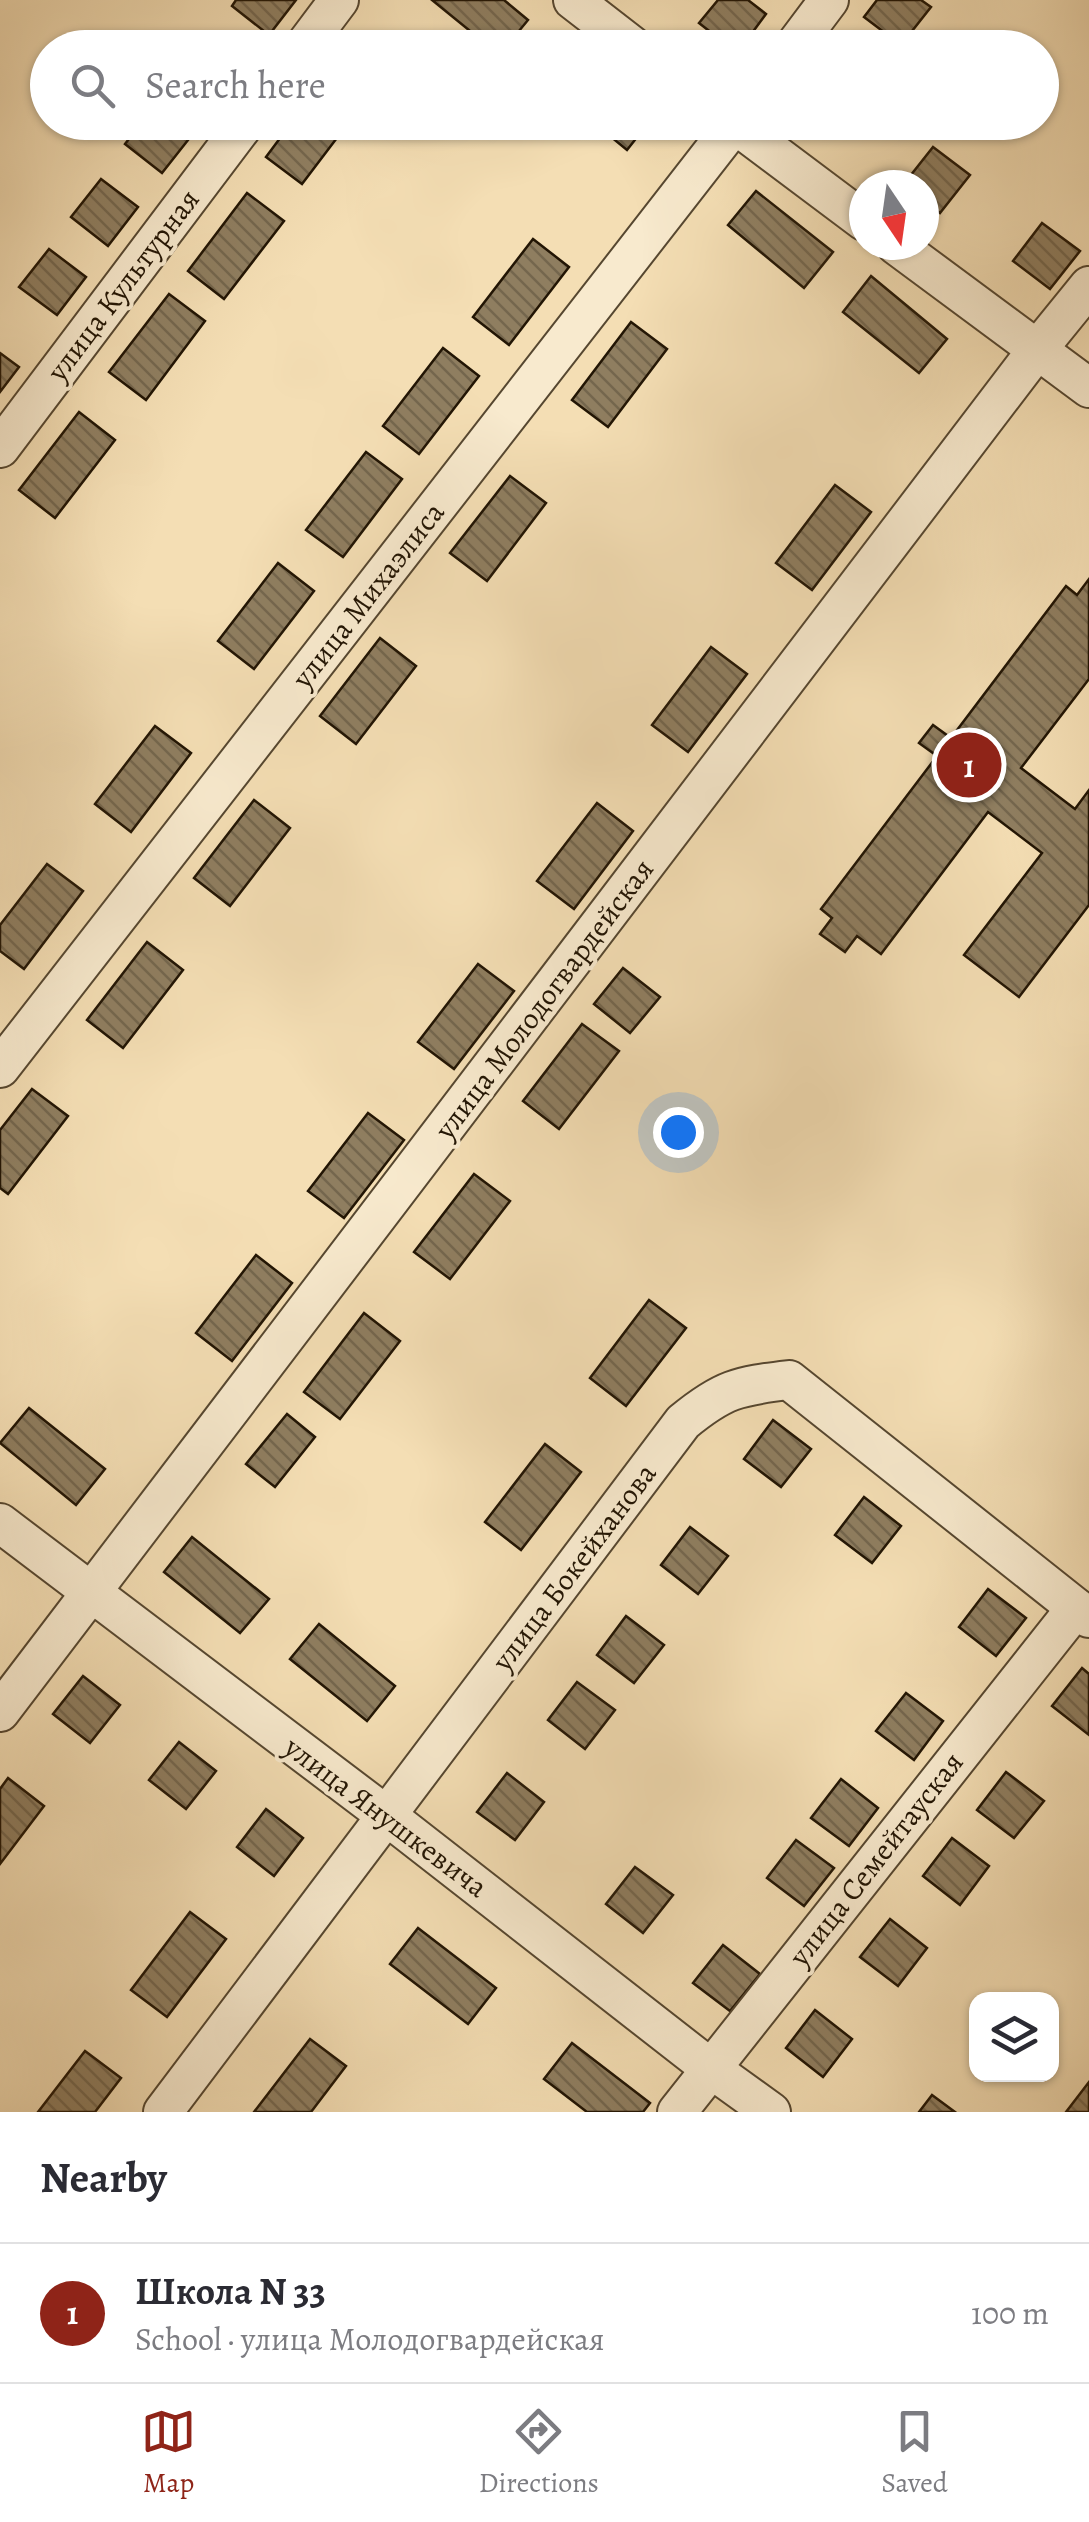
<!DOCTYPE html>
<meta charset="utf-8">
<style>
body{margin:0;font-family:Alegreya,serif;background:#f2f2f3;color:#2b2b33}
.controls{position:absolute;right:30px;bottom:30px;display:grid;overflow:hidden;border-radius:20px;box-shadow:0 2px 8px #0004}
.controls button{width:90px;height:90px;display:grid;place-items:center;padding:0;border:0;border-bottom:2px solid #e1e1e2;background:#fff;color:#2b2b33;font:50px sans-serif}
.compass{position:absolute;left:849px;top:170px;width:90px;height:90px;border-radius:50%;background:#fff;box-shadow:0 2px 8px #0004;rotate:167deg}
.you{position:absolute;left:678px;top:1132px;width:35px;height:35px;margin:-25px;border:8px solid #fff;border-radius:50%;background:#1a73e8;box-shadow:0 0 0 15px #1a73e833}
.badge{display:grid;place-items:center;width:65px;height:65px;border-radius:50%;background:#8f2418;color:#fff;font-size:32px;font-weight:700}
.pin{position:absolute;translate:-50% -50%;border:5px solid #fff;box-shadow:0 2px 10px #0006}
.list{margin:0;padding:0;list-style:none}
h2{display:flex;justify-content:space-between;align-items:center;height:130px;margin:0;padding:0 40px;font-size:42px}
h2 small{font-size:32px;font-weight:400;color:#7c7c81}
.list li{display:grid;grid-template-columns:65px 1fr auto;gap:30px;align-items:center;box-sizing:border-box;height:140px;padding:0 40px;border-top:2px solid #e1e1e2}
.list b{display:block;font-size:38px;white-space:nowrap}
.list p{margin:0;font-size:32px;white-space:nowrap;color:#7c7c81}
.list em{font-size:32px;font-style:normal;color:#7c7c81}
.icon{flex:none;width:55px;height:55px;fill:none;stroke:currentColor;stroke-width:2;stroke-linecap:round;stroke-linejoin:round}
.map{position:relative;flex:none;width:1089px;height:2112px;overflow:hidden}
.search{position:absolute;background:#fff;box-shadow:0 2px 8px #0004;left:30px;right:30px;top:30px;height:110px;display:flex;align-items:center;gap:25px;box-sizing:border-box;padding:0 35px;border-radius:55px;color:#7c7c81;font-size:38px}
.sheet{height:270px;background:#fff}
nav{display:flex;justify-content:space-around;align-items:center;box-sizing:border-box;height:140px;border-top:2px solid #e1e1e2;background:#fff;font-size:28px;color:#7c7c81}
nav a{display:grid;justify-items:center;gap:5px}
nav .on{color:#8f2418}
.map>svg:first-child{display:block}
</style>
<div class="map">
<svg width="1089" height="2112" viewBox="0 0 1089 2112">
<defs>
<pattern id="building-back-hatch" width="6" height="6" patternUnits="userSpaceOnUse" patternTransform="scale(2.5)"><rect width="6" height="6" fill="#8f7e60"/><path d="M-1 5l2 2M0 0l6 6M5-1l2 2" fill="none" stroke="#74664d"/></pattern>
</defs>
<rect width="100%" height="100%" fill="#f4deb4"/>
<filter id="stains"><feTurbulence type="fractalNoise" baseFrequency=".002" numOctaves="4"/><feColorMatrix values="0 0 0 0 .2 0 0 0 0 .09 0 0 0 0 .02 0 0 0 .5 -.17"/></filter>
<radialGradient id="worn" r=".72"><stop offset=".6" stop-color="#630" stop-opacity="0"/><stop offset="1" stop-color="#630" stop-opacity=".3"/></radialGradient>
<g fill="url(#building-back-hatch)" stroke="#221504" stroke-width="2.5">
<path d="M236,0H296L269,35L232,6Z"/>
<path d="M432,0H504L528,20L505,48H491Z"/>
<path d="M718,0H748L766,14L741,48H731L699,23Z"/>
<path d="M877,0H921L931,7L901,45L864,17Z"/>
<path d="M142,122H177L192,135L162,173L125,144Z"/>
<path d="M292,122H349L302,184L266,157Z"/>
<path d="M593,122H649L627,150Z"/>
<path d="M933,147L970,175L940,213L924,201V185H903Z"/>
<path d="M101,179L138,207L108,246L71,217Z"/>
<path d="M756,191L833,252L804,288L728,225Z"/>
<path d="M247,193L284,221L224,299L188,271Z"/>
<path d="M1042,223L1080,251L1050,289L1013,261Z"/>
<path d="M533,239L569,267L509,345L473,317Z"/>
<path d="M49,249L86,277L57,315L19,287Z"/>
<path d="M871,276L947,339L919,373L843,312Z"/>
<path d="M169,294L205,321L146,400L109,372Z"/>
<path d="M631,322L667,349L608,427L572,400Z"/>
<path d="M443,348L479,376L419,454L383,426Z"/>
<path d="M0,353L19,367L0,392Z"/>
<path d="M79,412L115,440L55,518L19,490Z"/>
<path d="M366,452L402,479L343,557L306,530Z"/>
<path d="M510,476L546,503L487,581L450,553Z"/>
<path d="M835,485L871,512L812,590L776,563Z"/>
<path d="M278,563L314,591L254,669L218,641Z"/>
<path d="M1089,579V679L1021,768L1075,809L1089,790V905L1019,997L964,955L1042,853L988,812L881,954L857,936L845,952L820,934L832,918L821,909L937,756L919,743L933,725L951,738L1066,586L1077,595Z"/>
<path d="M380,638L416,666L356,744L320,716Z"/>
<path d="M711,647L747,674L688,752L652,725Z"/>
<path d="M155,726L191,753L131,832L95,804Z"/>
<path d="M254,800L290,828L230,906L194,878Z"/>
<path d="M597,803L633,831L574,909L537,881Z"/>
<path d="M47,864L83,891L24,969L0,951V925Z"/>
<path d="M147,942L183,970L123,1048L87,1020Z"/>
<path d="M478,964L514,991L454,1069L418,1042Z"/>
<path d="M623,968L660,997L630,1033L594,1004Z"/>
<path d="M582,1024L619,1051L559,1129L523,1101Z"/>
<path d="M32,1089L68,1116L8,1194L0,1188V1130Z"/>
<path d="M368,1113L404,1140L344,1218L308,1191Z"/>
<path d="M474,1174L510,1201L450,1279L414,1252Z"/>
<path d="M256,1255L292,1283L232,1361L196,1333Z"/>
<path d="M649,1300L686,1328L626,1406L590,1378Z"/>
<path d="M364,1313L400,1341L340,1419L304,1392Z"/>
<path d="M29,1408L105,1469L76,1505L0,1443Z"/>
<path d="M287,1414L315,1437L275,1487L246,1464Z"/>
<path d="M773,1420L811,1449L781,1487L744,1459Z"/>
<path d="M545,1444L581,1472L521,1550L485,1522Z"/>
<path d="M864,1497L901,1526L872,1563L835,1535Z"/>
<path d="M690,1527L728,1556L698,1594L661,1565Z"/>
<path d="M192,1537L269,1599L240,1633L164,1572Z"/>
<path d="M988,1589L1026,1618L996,1656L959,1627Z"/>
<path d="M626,1616L664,1645L634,1683L597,1655Z"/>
<path d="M319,1624L395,1686L367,1721L290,1659Z"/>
<path d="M1082,1668L1089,1674V1735L1052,1706Z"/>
<path d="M83,1676L120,1705L90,1743L53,1714Z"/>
<path d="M577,1682L615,1710L585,1749L548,1720Z"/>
<path d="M906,1693L943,1721L914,1760L876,1731Z"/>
<path d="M179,1742L216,1771L186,1809L149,1780Z"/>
<path d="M1006,1772L1044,1801L1014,1838L977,1810Z"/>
<path d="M507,1773L544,1802L515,1840L477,1812Z"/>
<path d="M8,1778L44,1806L0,1864V1789Z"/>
<path d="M841,1779L878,1808L849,1846L811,1818Z"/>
<path d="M266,1809L303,1838L274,1876L237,1847Z"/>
<path d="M952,1838L989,1866L960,1905L923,1876Z"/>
<path d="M796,1840L834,1868L804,1906L767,1878Z"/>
<path d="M635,1867L673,1895L643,1933L606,1904Z"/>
<path d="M190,1912L226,1939L167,2017L131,1990Z"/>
<path d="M890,1919L927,1948L898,1986L860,1957Z"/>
<path d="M418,1928L496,1988L468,2024L390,1964Z"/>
<path d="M723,1945L760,1974L730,2011L693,1983Z"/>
<path d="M815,2010L852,2039L823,2077L786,2048Z"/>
<path d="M310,2039L346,2066L311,2112H254Z"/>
<path d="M572,2043L650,2103L643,2112H587L544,2079Z"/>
<path d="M85,2051L121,2078L95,2112H38Z"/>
<path d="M1089,2082V2112H1066Z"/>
<path d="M932,2095L955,2112H919Z"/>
</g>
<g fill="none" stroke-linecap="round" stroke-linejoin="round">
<defs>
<g id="minor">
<path d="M573,0L635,48"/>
<path d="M303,48L339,0"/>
<path d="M793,48L829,0"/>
<path d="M732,122L864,221"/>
<path d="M896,245L1089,388"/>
<path d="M0,448L246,122"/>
<path d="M0,1068L736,122"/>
<path d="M0,1523L387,1816L710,2068L771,2112"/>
<path d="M0,1712L1037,350L1089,286"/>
<path d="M163,2112L683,1422C723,1389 738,1386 789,1380L1089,1618"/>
<path d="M677,2112L1076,1608"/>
</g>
</defs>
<use href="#minor" stroke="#564730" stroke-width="42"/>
<use href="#minor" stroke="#f8eace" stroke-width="38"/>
</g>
<g text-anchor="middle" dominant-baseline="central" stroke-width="8" stroke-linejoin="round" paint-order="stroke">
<g font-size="30" fill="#221504" stroke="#f8eace">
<text transform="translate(123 285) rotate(-53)">улица Культурная</text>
<text transform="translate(368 595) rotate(-52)">улица Михаэлиса</text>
<text transform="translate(544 999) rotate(-53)">улица Молодогвардейская</text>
<text transform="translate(574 1567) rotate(-53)">улица Бокейханова</text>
<text transform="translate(386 1817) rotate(37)">улица Янушкевича</text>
<text transform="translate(876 1859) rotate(-52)">улица Семейтауская</text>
</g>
</g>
<rect width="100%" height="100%" filter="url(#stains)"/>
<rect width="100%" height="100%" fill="url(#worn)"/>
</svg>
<div class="controls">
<button><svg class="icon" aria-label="layers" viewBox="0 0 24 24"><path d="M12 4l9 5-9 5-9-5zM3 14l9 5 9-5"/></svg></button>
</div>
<svg class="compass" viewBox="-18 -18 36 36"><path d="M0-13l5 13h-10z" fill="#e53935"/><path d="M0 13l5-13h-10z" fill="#7c7c81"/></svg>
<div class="you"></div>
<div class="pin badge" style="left:969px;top:765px">1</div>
<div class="search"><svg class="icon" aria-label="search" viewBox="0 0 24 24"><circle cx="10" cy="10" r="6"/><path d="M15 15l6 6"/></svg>Search here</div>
</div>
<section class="sheet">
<h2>Nearby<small></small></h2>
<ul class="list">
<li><span class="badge">1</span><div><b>Школа N 33</b><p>School · улица Молодогвардейская</p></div><em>100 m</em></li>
</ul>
</section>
<nav>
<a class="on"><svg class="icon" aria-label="map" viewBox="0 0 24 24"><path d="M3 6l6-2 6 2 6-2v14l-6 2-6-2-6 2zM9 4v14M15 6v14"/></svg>Map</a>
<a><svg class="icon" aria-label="directions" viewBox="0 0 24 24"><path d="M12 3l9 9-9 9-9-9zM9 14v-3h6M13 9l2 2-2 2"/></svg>Directions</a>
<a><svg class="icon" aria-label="saved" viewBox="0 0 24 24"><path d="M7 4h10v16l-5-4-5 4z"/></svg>Saved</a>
</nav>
